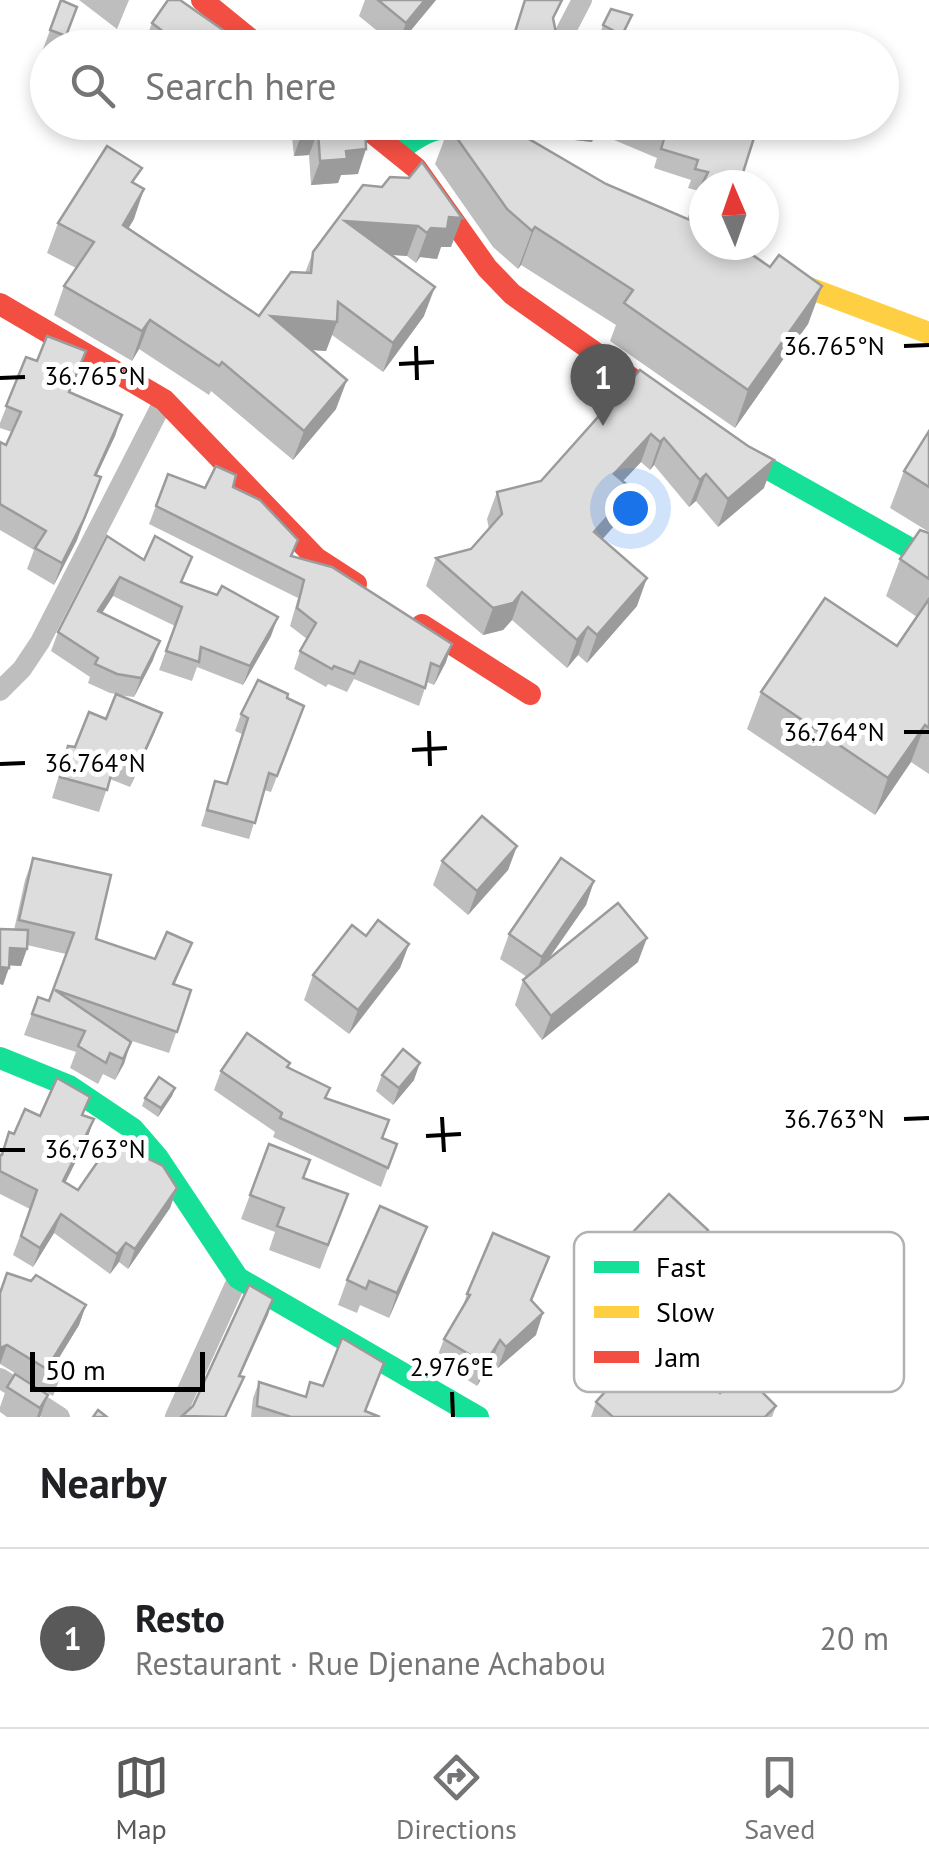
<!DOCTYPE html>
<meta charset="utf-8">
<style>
body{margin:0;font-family:"PT Sans",sans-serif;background:#f6f6f6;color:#202124}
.compass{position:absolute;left:689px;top:170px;width:90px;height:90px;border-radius:50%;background:#fff;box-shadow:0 5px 15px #0003;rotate:358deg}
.scale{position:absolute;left:30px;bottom:25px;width:175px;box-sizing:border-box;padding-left:10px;border:5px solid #000;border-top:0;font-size:28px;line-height:35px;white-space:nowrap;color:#000;-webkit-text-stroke:8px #fff;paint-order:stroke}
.you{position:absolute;left:630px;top:508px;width:35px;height:35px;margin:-25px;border:8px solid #fff;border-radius:50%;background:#1a73e8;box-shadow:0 0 0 15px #1a73e833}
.badge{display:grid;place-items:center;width:65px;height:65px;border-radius:50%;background:#595959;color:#fff;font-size:32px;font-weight:700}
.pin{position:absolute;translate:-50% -82px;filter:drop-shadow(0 2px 5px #0008)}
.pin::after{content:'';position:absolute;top:52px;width:35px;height:30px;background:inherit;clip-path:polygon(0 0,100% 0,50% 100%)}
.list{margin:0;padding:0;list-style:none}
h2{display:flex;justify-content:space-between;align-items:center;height:130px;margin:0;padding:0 40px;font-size:42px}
h2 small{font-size:32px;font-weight:400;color:#757577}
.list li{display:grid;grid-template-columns:65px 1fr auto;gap:30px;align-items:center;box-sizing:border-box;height:180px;padding:0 40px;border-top:2px solid #e0e0e0}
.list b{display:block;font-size:38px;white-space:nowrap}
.list p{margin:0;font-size:32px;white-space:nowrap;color:#757577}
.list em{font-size:32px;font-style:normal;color:#757577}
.icon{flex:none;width:55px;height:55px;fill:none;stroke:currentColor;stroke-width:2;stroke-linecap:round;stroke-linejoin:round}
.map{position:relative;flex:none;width:929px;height:1417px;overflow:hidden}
.search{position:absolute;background:#fff;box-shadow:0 5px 15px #0003;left:30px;right:30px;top:30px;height:110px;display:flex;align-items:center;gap:25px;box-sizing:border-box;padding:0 35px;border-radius:55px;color:#757577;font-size:38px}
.sheet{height:310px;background:#fff}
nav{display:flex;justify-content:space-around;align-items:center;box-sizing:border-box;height:140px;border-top:2px solid #e0e0e0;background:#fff;font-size:28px;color:#757577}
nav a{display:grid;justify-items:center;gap:5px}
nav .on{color:#595959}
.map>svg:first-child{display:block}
</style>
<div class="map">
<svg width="929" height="1417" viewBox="0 0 929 1417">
<rect width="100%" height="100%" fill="#fff"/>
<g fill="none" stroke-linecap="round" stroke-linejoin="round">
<g stroke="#bebebe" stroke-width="20">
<path d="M557,48L582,0"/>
<path d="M505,152L519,122"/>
<path d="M0,691L22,669L40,642L164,400"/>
<path d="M0,1378L60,1417"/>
<path d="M175,1417L238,1278"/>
</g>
<g stroke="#16e098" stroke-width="22">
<path d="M397,152C431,126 445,121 484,141"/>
<path d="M738,452L929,559"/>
<path d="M0,1058L69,1086L133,1129L158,1158L238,1278L478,1417"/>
</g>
<path stroke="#ffcf43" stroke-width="22" d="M785,279L929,333"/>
<g stroke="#f24e42" stroke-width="22">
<path d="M202,0L261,48"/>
<path d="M359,122L416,168L487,268L512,294L662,400"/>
<path d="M0,304L164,400L316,558L356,584"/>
<path d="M422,625L530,694"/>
</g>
</g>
<g fill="#bebebe">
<path d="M61,0L77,7L62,48H48V54L42,52Z"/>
<path d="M79,0H129L117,29Z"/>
<path d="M365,0H436L397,47L359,16Z"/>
<path d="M152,23L245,48L143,47Z"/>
<path d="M603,25L626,31L618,48H609L597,42Z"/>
<path d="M269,122H365L358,174L341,175L338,183L311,185L309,155L294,156L292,137L270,138Z"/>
<path d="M545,122H759L739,185H704V245L822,286L808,324L735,428L610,341L616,325L521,265L518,269L493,247L435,164L449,127L606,184L687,219L699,191L688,188L691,180L654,168L657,158L595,132L592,142L540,136Z"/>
<path d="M136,184L134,219L128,229L259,316L305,273L313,252L363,185L451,247H441L437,259L420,257L416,263L407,256L391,255L424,316L383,372L332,335L326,351L311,350L336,409L293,460L211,391L209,395L139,349L132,361L54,315L64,286L76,268L47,253L58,223Z"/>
<path d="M26,357L70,392L122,415L115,436L96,476L77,540L54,585L27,569L34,550L0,530V442L6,445L12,432L0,428V423Z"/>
<path d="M640,370L764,488L718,527L696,501L689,507L654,465L650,470L641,462L623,481L622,517L602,539L637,606L587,663L578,655L567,668L512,620L503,630L483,635L426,586L436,558L471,549L489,529L487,519L497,492L541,481Z"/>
<path d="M929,431V774L911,762L875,815L747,729L761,692L897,646L917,617L886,596L900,559L929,532L890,508L904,471Z"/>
<path d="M168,474L205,488L233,487L292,556L446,662L434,685L427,682L419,706L354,679L347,692L328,684L326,687L294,669L300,651L307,639L290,626L298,598L149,524Z"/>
<path d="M107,536L271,636L243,685L197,667L192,681L159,670L175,626L113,596L102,613L153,660L134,697L118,695L162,713L130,787L110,779L99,812L52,798L68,746L75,747L106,719L116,694L110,693L88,683L90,677L51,651L58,632Z"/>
<path d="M287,698L304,706L271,792L264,790L249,839L201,826L215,781L226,784L242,734L235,731L241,714Z"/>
<path d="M517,846L508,870L468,915L433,885L442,861Z"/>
<path d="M33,858L96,939L155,959L192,943L175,984L191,990L169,1053L126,1039L131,1042L115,1080L103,1074L98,1084L70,1068L76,1052L24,1035L38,997L49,1001L66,954L27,945L21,966L9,965L3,985L0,984V929L14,930L25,880Z"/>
<path d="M594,881L586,905L548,960L638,962L542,1040L515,1005L523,980L527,977L500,959L509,934Z"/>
<path d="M366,936L409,944L400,968L349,1034L304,1000L313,975Z"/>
<path d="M288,1068L330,1088L326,1099L382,1138L397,1144L381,1187L273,1137L275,1132L214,1090L221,1071Z"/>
<path d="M382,1075L414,1080L393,1105L376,1091Z"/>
<path d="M175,1088L172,1096L158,1117L142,1106L145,1098Z"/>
<path d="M84,1115L94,1119L87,1139L65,1183L78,1190L177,1188L170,1208L128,1269L119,1262L110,1274L54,1233L33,1267L13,1255L30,1209L0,1194V1155L9,1132L14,1134L40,1116Z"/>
<path d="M269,1144L303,1178L348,1194L320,1269L269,1250L275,1232L241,1219Z"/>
<path d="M617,1249L699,1254L647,1309L608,1274Z"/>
<path d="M418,1251L389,1318L360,1305L357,1313L338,1305L347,1280Z"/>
<path d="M549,1257L532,1301L536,1335L498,1368L492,1361L477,1386L436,1360L444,1339L462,1309L467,1294Z"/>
<path d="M0,1293L86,1305L79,1325L53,1367L62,1373L53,1396L0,1364Z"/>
<path d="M259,1382L305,1397L310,1382L380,1417H251L253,1398Z"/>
<path d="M7,1387L48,1395L40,1417H7L0,1412V1407Z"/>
<path d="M720,1393L776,1406L772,1417H591L596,1402Z"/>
</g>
<g fill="#9b9b9b">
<path d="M425,0H436L397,47L406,23Z"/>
<path d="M276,122H298L292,137L270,138Z"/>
<path d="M545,122L599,123L592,142L540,136Z"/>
<path d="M318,131L309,155L294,156L302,132Z"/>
<path d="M366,149L358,174L341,175L338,183L311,185L320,161L346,151Z"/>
<path d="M144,189L134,219L112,255L123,225Z"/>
<path d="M449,217L462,218L451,247H441L437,259L420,257L416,263L427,233L431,228Z"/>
<path d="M345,221L418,226L407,256L334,250Z"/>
<path d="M535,227L521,265L518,269L532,231Z"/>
<path d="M822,286L808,324L735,428L748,390Z"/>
<path d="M435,287L424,316L383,372L393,343Z"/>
<path d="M271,316L337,322L326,351L260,346Z"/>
<path d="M150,320L139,349L132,361L142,331Z"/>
<path d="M347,380L336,409L293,460L304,431Z"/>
<path d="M122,415L115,436L87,496L95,475Z"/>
<path d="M651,434L641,462L604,501L614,474Z"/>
<path d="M664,438L654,465L650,470L660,442Z"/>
<path d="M774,460L764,488L718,527L728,499Z"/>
<path d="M706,474L696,501L689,507L700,480Z"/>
<path d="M101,477L77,540L54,585L62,563Z"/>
<path d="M632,489L622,517L584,560L594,532Z"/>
<path d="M120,577L113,596L91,630L98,611Z"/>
<path d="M647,578L637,606L587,663L597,635Z"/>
<path d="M522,592L512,620L503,630L483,635L493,608Z"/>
<path d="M278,617L271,636L243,685L250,666Z"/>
<path d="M588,627L578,655L567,668L577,640Z"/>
<path d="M160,641L153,660L134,697L141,678Z"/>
<path d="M452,644L446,662L434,685L440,667Z"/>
<path d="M162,713L154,734L130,787L138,766Z"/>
<path d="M925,725L911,762L875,815L888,778Z"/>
<path d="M517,846L508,870L468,915L477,891Z"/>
<path d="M594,881L586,905L533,981L542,957Z"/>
<path d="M647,938L638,962L542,1040L551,1016Z"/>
<path d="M409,944L400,968L349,1034L358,1010Z"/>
<path d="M10,948L27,949L21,966L4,965Z"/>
<path d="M0,967L9,968L3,985L0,984Z"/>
<path d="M131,1042L124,1064L115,1080L123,1059Z"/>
<path d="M420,1063L414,1080L393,1105L399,1088Z"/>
<path d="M175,1088L172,1096L158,1117L161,1108Z"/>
<path d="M94,1119L87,1139L56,1201L63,1181Z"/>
<path d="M177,1188L170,1208L128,1269L135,1249Z"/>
<path d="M61,1214L54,1233L33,1267L40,1248Z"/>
<path d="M427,1227L418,1251L389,1318L397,1293Z"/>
<path d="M708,1230L699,1254L647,1309L656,1285Z"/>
<path d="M126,1243L119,1262L110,1274L117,1254Z"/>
<path d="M273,1299L268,1315L233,1392L239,1376Z"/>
<path d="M86,1305L79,1325L51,1371L49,1365Z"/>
<path d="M543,1313L536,1335L498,1368L506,1347Z"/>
<path d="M500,1340L492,1361L477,1386L485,1364Z"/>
<path d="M7,1345L0,1364V1348Z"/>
<path d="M48,1395L40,1417H37L40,1408Z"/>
</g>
<g fill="#ddd" stroke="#9b9b9b" stroke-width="2.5">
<path d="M61,0L77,7L66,36L50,30Z"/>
<path d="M168,0H180L246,46L244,48H145L155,34L173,39L152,23Z"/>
<path d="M378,0H425L406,23Z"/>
<path d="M525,0H562L553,18L556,33L551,48H510Z"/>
<path d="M611,9L632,15L622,35L603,25Z"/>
<path d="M650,33L667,40L664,48H643Z"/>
<path d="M302,122H365L366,149L346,151L347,159L320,161L318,131L302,132Z"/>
<path d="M456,122H500L606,184L704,226V245H738L770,267L779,255L822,286L748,390L624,303L633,290L535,227L532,231L507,209L449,127Z"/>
<path d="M626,122H759L740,182L732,180L729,185H704V211L692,206L708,172L695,169L698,160L661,149L664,139Z"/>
<path d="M107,146L142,168L132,182L144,189L123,225L259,316L291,272L311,273L313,252L363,185L382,187L390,177L409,178L422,162L462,218L449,217L447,229L431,228L427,233L418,226L345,221L435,287L393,343L338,302L337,322L271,316L347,380L304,431L222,362L219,366L150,320L142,331L64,286L94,242L58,223Z"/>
<path d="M47,336L86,351L69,392L122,415L95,475L101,477L84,519L62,563L35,548L46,531L0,504V442L6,445L21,412L6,406L26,357L37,361Z"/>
<path d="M640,370L748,446L774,460L728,499L706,474L700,480L664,438L660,442L651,434L614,474L632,489L594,532L647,578L597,635L588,627L577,640L522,592L513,603L493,608L436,558L471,549L502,514L497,492L541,481Z"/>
<path d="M929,431V487L904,471Z"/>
<path d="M216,466L236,475L233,487L260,500L298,540L291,556L332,567L452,644L440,667L431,663L425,688L360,661L354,674L334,666L332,669L300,651L316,623L297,608L304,580L156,506L168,474L205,488Z"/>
<path d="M920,530L929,533V579L900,559Z"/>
<path d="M107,536L144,560L155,536L192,557L181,582L217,595L222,586L278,617L250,666L201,647L199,662L166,651L182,607L120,577L98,611L160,641L141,678L117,674L95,664L98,658L58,632Z"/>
<path d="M825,598L897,646L929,599V728L925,725L888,778L761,692Z"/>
<path d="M258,680L288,694L287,698L304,706L277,776L269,773L255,823L207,810L215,781L227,784L248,718L241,714Z"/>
<path d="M116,694L162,713L138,766L116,757L107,790L60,777L68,746L75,747L89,712L106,719Z"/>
<path d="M482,816L517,846L477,891L442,861Z"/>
<path d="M33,858L111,875L96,939L155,959L167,932L192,943L173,984L191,990L177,1032L55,990L131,1042L123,1059L110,1053L106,1063L78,1046L85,1031L32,1014L38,997L49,1001L74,933L19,920Z"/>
<path d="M561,858L594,881L542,957L509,934Z"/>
<path d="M618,903L647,938L551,1016L523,980Z"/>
<path d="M378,920L409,944L358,1010L313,975L352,925L366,936Z"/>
<path d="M0,929L28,930L27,949L10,948L9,968L0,967Z"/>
<path d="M247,1033L290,1063L287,1067L330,1088L325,1098L389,1120L382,1138L397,1144L388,1168L280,1118L282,1113L221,1071Z"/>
<path d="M403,1049L420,1063L399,1088L382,1075Z"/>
<path d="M159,1077L175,1088L161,1108L145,1098Z"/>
<path d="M57,1078L90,1097L82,1115L94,1119L63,1181L78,1190L112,1141L163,1166L177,1188L135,1249L126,1243L117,1254L61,1214L40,1248L21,1236L37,1190L0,1171V1155H2L9,1132L14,1134L25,1109L40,1116Z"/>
<path d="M269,1144L310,1160L303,1178L348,1194L328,1245L277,1226L284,1208L250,1195Z"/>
<path d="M669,1194L708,1230L656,1285L617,1249Z"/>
<path d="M380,1206L427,1227L397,1293L369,1281L366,1289L347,1280Z"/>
<path d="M493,1233L549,1257L531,1300L543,1313L506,1347L500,1340L485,1364L444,1339L470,1295L467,1294Z"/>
<path d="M7,1273L31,1281L36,1275L86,1305L49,1365L62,1373L60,1377L7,1345L0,1348V1293Z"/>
<path d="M249,1285L273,1299L239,1376L244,1377L225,1417L182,1416L193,1406Z"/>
<path d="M655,1336L720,1393L742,1372L776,1406L765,1417H613L596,1402Z"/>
<path d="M342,1338L384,1363L365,1411L380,1417H291L257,1406L259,1382L306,1397L310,1382L323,1386Z"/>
<path d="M15,1374L48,1395L40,1408L7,1387Z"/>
<path d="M98,1410L107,1417H93Z"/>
</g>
<path fill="none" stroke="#000" stroke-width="4" d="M416,346L417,380M904,346L929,345M399,364L434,362M0,378L25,377M429,731L430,766M904,732H929M412,750L447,748M0,764L25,763M442,1117L444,1152M904,1119L929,1118M426,1136L461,1134M0,1150H25M452,1392L453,1417"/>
<rect x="574" y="1232" width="330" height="160" rx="15" fill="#fff" stroke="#b2b2b2" stroke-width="2.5"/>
<rect x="594" y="1261" width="45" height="12" fill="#16e098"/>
<rect x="594" y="1306" width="45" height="12" fill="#ffcf43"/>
<rect x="594" y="1351" width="45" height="12" fill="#f24e42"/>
<g font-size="28" fill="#000">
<text x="656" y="1277">Fast</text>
<text x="656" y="1322">Slow</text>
<text x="656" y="1367">Jam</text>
</g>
<g font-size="25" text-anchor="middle" fill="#000" stroke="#fff" stroke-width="10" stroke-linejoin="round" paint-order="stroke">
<text x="834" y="355">36.765°N</text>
<text x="95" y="385">36.765°N</text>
<text x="834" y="741">36.764°N</text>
<text x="95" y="772">36.764°N</text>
<text x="834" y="1128">36.763°N</text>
<text x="95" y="1158">36.763°N</text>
<text x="452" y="1376">2.976°E</text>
</g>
</svg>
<svg class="compass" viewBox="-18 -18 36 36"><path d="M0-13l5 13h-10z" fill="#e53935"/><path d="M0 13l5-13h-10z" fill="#757577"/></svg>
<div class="scale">50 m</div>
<div class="you"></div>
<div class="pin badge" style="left:603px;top:426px">1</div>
<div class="search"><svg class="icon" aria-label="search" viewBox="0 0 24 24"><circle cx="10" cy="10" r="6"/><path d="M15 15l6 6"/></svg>Search here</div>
</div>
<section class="sheet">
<h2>Nearby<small></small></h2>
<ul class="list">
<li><span class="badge">1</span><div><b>Resto</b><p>Restaurant · Rue Djenane Achabou</p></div><em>20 m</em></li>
</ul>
</section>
<nav>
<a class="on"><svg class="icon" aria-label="map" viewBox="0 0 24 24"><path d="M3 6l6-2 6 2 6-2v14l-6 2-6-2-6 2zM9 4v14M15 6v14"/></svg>Map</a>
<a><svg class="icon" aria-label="directions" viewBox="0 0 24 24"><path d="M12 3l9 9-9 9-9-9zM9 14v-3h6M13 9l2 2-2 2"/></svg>Directions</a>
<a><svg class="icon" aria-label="saved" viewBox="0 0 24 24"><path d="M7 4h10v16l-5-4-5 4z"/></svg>Saved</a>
</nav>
